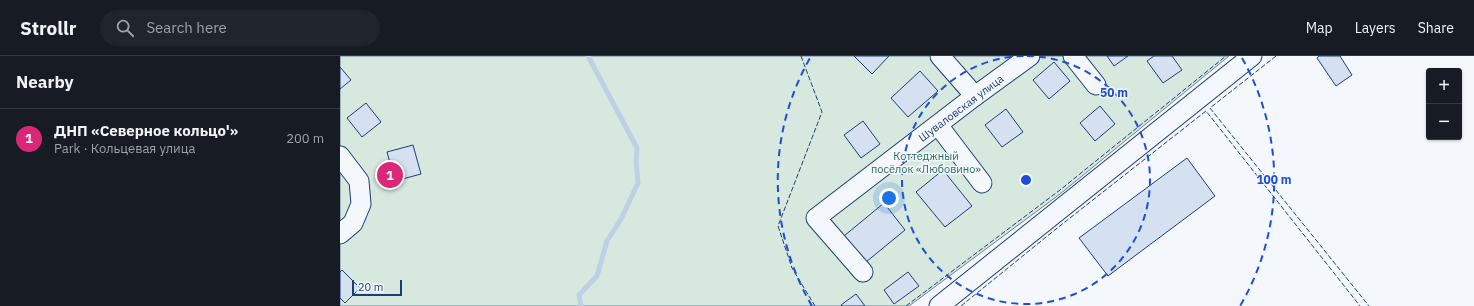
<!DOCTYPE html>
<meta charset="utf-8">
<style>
body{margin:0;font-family:"IBM Plex Sans",sans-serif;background:#20242c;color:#f1f3f6}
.controls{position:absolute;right:12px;top:12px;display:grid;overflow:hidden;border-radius:4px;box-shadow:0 1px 3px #0004}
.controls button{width:36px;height:36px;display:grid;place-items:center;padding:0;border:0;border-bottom:1px solid #363941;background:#171b24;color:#f1f3f6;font:20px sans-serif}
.scale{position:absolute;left:12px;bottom:10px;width:50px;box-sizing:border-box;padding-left:4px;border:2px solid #1d3f73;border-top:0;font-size:11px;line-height:14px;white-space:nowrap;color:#1d3f73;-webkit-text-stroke:3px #f4f7fb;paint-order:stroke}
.you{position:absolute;left:549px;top:142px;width:14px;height:14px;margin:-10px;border:3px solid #fff;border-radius:50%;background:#1a73e8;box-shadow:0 0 0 6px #1a73e833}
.badge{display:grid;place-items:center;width:26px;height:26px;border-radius:50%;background:#db2777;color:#fff;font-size:13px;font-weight:700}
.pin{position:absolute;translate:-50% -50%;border:2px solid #fff;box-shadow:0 1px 4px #0006}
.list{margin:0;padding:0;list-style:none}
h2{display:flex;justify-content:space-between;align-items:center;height:52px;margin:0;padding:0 16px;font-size:17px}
h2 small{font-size:13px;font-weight:400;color:#9ea1a6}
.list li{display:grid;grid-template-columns:26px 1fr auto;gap:12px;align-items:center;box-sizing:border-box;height:60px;padding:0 16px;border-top:1px solid #363941}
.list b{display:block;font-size:15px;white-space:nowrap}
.list p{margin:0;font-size:13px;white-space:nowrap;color:#9ea1a6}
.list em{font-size:13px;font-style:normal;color:#9ea1a6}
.icon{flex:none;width:22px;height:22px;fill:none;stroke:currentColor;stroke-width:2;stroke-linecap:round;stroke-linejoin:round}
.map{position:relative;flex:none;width:1134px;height:250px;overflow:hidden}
header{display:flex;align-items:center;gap:24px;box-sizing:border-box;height:56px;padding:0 20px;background:#171b24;border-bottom:1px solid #363941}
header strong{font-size:19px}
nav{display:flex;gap:22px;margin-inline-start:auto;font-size:14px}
.search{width:280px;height:36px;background:#20242c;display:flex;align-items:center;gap:10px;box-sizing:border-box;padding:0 14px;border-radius:22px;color:#9ea1a6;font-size:15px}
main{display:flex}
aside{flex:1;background:#171b24}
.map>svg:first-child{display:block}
</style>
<header>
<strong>Strollr</strong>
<div class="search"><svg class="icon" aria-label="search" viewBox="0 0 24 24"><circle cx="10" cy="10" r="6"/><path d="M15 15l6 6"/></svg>Search here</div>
<nav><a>Map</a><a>Layers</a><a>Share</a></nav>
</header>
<main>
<aside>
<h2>Nearby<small></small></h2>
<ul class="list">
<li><span class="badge">1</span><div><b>ДНП «Северное кольцо'»</b><p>Park · Кольцевая улица</p></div><em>200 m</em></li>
</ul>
</aside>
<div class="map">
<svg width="1134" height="250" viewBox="0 0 1134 250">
<rect width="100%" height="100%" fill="#f4f7fb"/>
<path fill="#d7e8df" stroke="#687fa3" d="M0,0H889L720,138L569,250H0Z"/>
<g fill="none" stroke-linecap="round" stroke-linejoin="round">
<path stroke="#bed0e5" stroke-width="5" d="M241,250L239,239L257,220L267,185L281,163L298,127L296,105L297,92L248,0"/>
</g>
<g fill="#d5e0f0" stroke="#1d3f73">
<path d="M514,0H549L532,18Z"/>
<path d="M767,0H788L774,10Z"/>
<path d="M814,0H832L842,14L823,27L807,5Z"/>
<path d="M979,0H1000L1012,19L996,30L977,2Z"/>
<path d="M714,6L730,25L709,43L693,24Z"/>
<path d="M0,11L11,24L0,33Z"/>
<path d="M580,15L598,35L568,61L551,42Z"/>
<path d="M26,47L41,66L22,81L7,62Z"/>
<path d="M760,50L775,68L755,85L740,67Z"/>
<path d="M666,53L683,76L662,91L645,69Z"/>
<path d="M523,65L540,88L521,102L504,79Z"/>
<path d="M73,89L81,118L55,125L47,96Z"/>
<path d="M847,102L875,140L768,220L739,182Z"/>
<path d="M603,114L632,150L605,171L576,136Z"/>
<path d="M544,147L565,174L526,206L504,180Z"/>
<path d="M2,214L20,232L5,247L0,242V216Z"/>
<path d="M568,216L579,230L554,248L544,234Z"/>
<path d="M516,238L525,250H502L501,249Z"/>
</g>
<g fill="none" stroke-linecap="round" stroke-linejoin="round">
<defs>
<g id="minor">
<path d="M600,0L635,40"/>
<path d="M733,0L756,29"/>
<path d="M598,69L642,127"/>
<path d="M0,100L19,125L21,148L13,167L0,178"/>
<path d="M523,216L476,162L635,40L690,0"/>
<path d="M599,250L912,0"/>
</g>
</defs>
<use href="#minor" stroke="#1d3f73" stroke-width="21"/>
<use href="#minor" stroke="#f4f7fb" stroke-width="19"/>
<g stroke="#1d3f73" stroke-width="1" stroke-dasharray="5 2" stroke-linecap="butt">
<path d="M461,0L482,56L438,170L452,212L475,250"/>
<path d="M936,0L870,52L1029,250"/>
<path d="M566,250L720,134L886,0"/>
<path d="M621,250L716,173L866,55L1020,250"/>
</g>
</g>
<g fill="none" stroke="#1d4ed8" stroke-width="2" stroke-dasharray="7 5">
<path d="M687 0A124 124 0 1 1 685 0"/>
<path d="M472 250A248 248 0 0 1 470 2M902 2A248 248 0 0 1 900 250"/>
</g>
<g text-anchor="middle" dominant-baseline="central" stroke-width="3" stroke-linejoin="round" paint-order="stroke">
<g font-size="11" fill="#1d3f73" stroke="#f4f7fb">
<text transform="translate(621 52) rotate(-37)">Шуваловская улица</text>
</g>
<g font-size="11" fill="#2c6c60" stroke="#f4f7fb">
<text x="586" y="100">Коттеджный<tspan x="586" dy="13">посёлок «Любовино»</tspan></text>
</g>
</g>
<circle cx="686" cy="124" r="6" fill="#1d4ed8" stroke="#f4f7fb" stroke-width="2"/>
<g font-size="12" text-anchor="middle" font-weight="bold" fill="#1d4ed8" stroke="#f4f7fb" stroke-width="3" stroke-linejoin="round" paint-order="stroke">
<text x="774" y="41">50 m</text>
<text x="934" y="128">100 m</text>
</g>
</svg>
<div class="controls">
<button>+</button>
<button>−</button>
</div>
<div class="scale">20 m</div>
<div class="you"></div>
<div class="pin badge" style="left:50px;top:119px">1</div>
</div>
</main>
